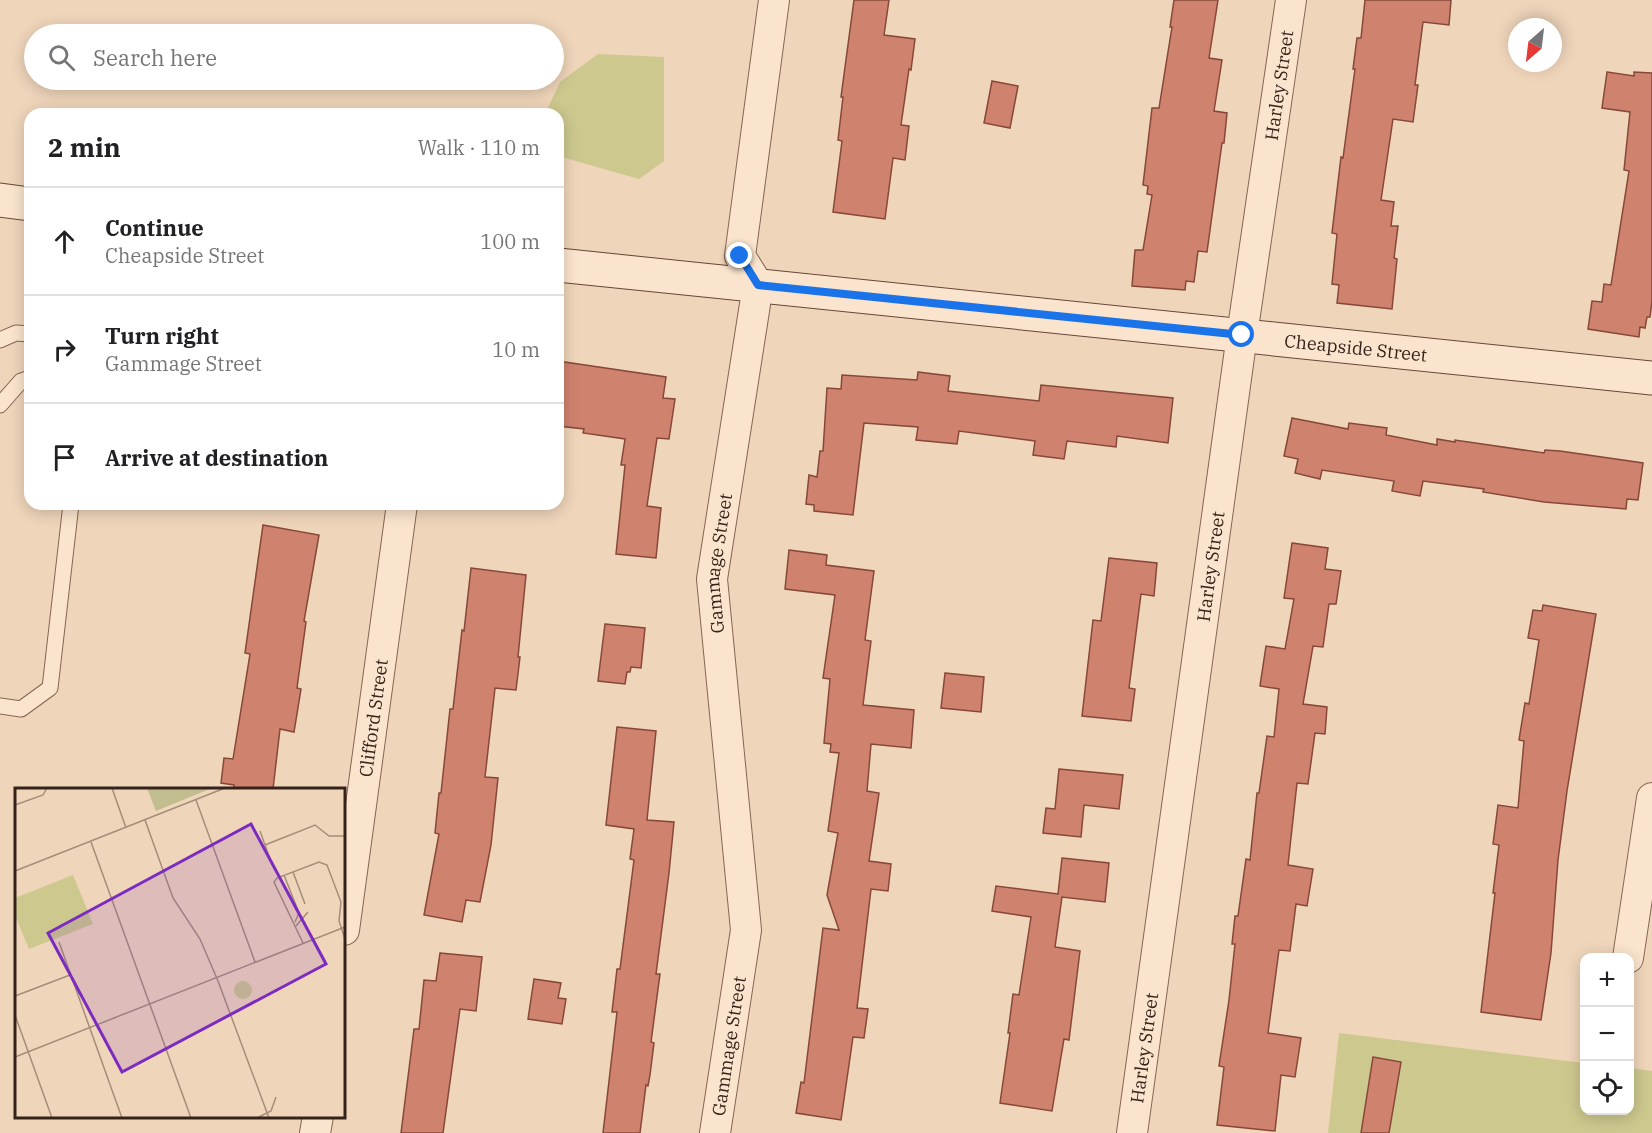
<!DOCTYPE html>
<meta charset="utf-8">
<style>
body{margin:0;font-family:"IBM Plex Serif",serif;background:#f6f6f6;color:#202124}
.controls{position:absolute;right:18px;bottom:18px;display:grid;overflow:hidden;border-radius:12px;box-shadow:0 3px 15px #0003}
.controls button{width:54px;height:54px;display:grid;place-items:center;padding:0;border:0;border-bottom:2px solid #e0e0e0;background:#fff;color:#202124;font:30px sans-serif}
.compass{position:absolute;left:1508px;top:18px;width:54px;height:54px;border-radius:50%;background:#fff;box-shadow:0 3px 15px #0003;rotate:208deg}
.stop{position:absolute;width:18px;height:18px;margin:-14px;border:4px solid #1a73e8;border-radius:50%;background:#fff}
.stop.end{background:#1a73e8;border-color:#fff;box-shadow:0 2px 6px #0008}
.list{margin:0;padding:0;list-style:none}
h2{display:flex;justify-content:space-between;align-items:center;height:78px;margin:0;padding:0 24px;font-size:26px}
h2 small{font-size:20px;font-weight:400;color:#757577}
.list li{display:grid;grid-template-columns:39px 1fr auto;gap:18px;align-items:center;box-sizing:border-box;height:108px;padding:0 24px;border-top:2px solid #e0e0e0}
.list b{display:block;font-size:22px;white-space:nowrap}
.list p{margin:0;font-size:20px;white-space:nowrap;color:#757577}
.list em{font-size:20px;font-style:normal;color:#757577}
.icon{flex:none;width:33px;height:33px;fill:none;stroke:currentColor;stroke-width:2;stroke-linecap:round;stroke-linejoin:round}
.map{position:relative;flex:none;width:1652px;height:1133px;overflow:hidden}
.search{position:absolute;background:#fff;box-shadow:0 3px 15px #0003;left:24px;top:24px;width:540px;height:66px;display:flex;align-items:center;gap:15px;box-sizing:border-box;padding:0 21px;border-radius:33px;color:#757577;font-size:22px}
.panel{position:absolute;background:#fff;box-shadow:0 3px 15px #0003;left:24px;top:108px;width:540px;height:402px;border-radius:18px}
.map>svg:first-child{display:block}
</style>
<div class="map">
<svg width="1652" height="1133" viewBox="0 0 1652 1133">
<rect width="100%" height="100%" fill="#efd5ba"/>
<g fill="#cdc88e">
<path d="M598,54L664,57V161L639,179L558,156V114H545L560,82Z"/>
<path d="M1339,1033L1584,1063V1110H1630V1068L1652,1071V1133H1328Z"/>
</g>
<g fill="#cf836e" stroke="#874839" stroke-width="1.5">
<path d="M854,0H889L884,35L915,39L911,70L909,69L901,125L909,126L905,160L893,158L885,219L833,212L842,141L838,140L843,97H841Z"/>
<path d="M1174,0H1218L1209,58L1222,60L1214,111L1227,113L1224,143H1222L1207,252L1198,251L1194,282L1186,281L1185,290L1132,286L1135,250H1143L1152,195L1147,194L1148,186L1143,185L1152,108H1159L1172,27H1170Z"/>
<path d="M1365,0H1451L1449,25L1423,22L1415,85H1418L1413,122L1393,119L1381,200L1394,202L1391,226H1398L1394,258L1397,259L1392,309L1337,303L1339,285L1332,284L1337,234L1332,233L1341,157L1343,158L1355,69H1353L1357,38H1361Z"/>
<path d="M1607,72L1634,76V72L1652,73V301L1650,317H1647L1645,328L1640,327L1639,337L1588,329L1592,301L1602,302L1604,284L1611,285L1629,171L1624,170L1630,112L1602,108Z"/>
<path d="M992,81L1018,86L1010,128L984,123Z"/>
<path d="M558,361L666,377L663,398L675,399L669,439L657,438L647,506L661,508L656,558L616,554L625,465H621L625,439L583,433L584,429L558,426Z"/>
<path d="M918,372L950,376L948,391L1039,401L1041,385L1173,398L1168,443L1117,436L1116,447L1067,441L1064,459L1033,455L1035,441L959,431L957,444L916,440L918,427L864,423L853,515L814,511V505L806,504L809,475L817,477L820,451H823L827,388L841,389L842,375L917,380Z"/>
<path d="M1292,418L1348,429L1349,423L1387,428L1386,435L1437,445V439L1455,442V440L1544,453L1545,450L1560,451L1643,463L1638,500L1627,499L1626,509L1544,502L1483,492L1484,489L1423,481L1420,496L1392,491L1394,481L1322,470L1320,479L1295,473L1298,459L1284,456Z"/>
<path d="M263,525L319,535L304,621L306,622L297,688L301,689L294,732L280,729L273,789H234V785L221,783L224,758L233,759L250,654L245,653Z"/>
<path d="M1292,543L1328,548L1325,569L1341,571L1336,604H1329L1323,647L1313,646L1303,704L1327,707L1325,734L1315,733L1308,784L1297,783L1288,865L1313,869L1307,906L1296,904L1290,951L1279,950L1268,1033L1301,1038L1295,1077L1281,1075L1275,1131L1217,1125L1224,1067L1219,1066L1229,1000L1235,944H1232L1235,916H1238L1246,859L1250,860L1257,793H1259L1267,736L1274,737L1279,689L1260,686L1266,646L1285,649L1294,599L1284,598Z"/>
<path d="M789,550L827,555L826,565L874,571L865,640L871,641L863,705L914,710L911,748L871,744L867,791L879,793L869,861L891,864L888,891L871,889L857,1008L868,1009L864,1038L853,1037L841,1120L796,1113L801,1082L804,1083L823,928L839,930L827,895L838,833L828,831L839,753L830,752L831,744L824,743L830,679L823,678L835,595L785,589Z"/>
<path d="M1109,558L1157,563L1154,596L1141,594L1129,688L1135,689L1131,721L1082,716L1093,620L1101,621Z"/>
<path d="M471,568L526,575L518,657H520L516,690L495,688L485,777L498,778L491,845L480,902L466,900L462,922L424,915L439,834L435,833L439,793H441L450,709H453L462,630L464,631Z"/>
<path d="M1543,605L1596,614L1567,791L1558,860L1551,953L1541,1020L1481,1012L1495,893H1493L1499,845L1493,844L1498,805L1518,808L1524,741L1519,740L1525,703L1529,704L1539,640L1528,638L1533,610L1542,611Z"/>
<path d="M605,624L645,628L641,668L631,667L630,672H627L625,684L598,681Z"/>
<path d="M945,673L984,677L981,712L941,708Z"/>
<path d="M617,727L656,731L647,820L674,822L669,873L656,974H660L651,1042L654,1043L650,1075L648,1086L646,1085L640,1133H603L617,1012H612L617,969H620L634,860L630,859L634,829L606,825Z"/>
<path d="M1059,769L1123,775L1119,809L1084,805L1081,837L1043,833L1046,808L1055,809Z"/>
<path d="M1062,858L1109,863L1105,902L1062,897L1055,947L1080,951L1069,1040L1064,1039L1052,1111L1000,1103L1010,1033H1008L1013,994L1019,995L1031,917L992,911L996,886L1058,894Z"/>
<path d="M440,953L482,957L476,1011L460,1009L443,1133H401L414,1029H419L424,980L436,981Z"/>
<path d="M534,979L561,983L558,998L566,999L562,1024L528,1019Z"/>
<path d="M1373,1057L1401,1062L1389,1133H1361Z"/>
</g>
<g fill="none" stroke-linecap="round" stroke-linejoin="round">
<defs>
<g id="lane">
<path d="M0,340L16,333L30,334"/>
<path d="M0,405L21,381L30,378"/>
<path d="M0,706L21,709L50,688L71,504"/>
</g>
<g id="street">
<path id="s1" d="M344,930L402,504"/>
<path d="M1628,958L1652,798"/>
<path d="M315,1133L318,1116"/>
<path id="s2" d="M715,1133L746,930L712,579L758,285L740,256L774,0"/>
<path id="s3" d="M1132,1133L1242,335L1291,0"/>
</g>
<g id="secondary">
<path d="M0,200L30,204"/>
<path id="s4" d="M558,265L1652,378"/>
</g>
</defs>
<use href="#lane" stroke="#866554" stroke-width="17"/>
<use href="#street" stroke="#866554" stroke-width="32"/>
<use href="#secondary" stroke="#684638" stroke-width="35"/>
<use href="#lane" stroke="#fae4cd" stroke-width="15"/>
<use href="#street" stroke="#fae4cd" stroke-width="30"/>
<use href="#secondary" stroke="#fae4cd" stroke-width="33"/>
</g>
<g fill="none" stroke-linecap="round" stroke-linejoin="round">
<path stroke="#1a73e8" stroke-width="8" d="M740,256L758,285L1242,335"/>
</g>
<g text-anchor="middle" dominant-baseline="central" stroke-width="5" stroke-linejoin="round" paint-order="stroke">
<g font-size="18" fill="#35221a" stroke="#f7e1ca">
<text stroke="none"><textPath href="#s3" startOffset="1058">Harley Street</textPath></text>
<text stroke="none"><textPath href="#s4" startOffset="802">Cheapside Street</textPath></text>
<text stroke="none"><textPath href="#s2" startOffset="574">Gammage Street</textPath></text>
<text stroke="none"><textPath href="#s3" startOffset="572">Harley Street</textPath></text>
<text stroke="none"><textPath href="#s1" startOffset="214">Clifford Street</textPath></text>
<text stroke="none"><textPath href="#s2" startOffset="88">Gammage Street</textPath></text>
<text stroke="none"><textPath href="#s3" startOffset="86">Harley Street</textPath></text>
</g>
</g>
<g transform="translate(15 788)">
<rect width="330" height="330" fill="#efd5ba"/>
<path d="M58,87L78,136L14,161L0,127V110ZM219 202a9 9 0 1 1 18 0a9 9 0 1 1-18 0Z" fill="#cdc88e"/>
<path d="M132,0H197L141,23Z" fill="#c1bd8f"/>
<path fill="none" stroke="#a58d7a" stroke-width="1.5" d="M97,0L111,40M181,12L240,174M0,17L28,7L32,0M130,32L158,110L185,151L203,193L254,330M245,43L255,71M76,54L176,330M250,57L300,37L314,48H330M0,83L210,0M278,84L290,116M269,87L284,125L280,134M281,138L293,124M44,154L107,330M288,155L259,94L262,90L304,74L312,77L326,114L324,133L330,151M0,208L55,187M0,227L37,330M0,269L330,139M242,330L256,323L261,309"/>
<path fill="#7b2cbf" fill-opacity="0.15" stroke="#7b2cbf" stroke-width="3" d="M236,36L311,176L107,284L33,145Z"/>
<rect width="330" height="330" fill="none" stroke="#35221a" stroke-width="3"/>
</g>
</svg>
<div class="controls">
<button>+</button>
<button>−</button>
<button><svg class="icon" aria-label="locate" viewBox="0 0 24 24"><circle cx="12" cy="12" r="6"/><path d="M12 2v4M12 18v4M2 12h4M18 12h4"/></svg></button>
</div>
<svg class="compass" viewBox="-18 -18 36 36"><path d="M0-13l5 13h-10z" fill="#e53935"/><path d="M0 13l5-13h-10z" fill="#757577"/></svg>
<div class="stop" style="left:1242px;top:335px"></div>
<div class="stop end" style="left:740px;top:256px"></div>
<div class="search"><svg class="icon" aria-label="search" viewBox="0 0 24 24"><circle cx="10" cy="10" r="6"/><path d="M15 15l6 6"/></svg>Search here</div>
<section class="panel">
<h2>2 min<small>Walk · 110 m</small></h2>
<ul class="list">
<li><svg class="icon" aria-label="ahead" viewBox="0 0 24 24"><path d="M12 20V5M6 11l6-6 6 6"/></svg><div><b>Continue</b><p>Cheapside Street</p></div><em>100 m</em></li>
<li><svg class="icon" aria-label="right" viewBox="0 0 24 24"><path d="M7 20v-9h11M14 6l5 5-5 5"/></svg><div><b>Turn right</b><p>Gammage Street</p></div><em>10 m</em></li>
<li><svg class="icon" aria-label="arrive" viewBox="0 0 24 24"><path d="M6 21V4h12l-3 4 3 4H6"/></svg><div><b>Arrive at destination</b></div></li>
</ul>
</section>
</div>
